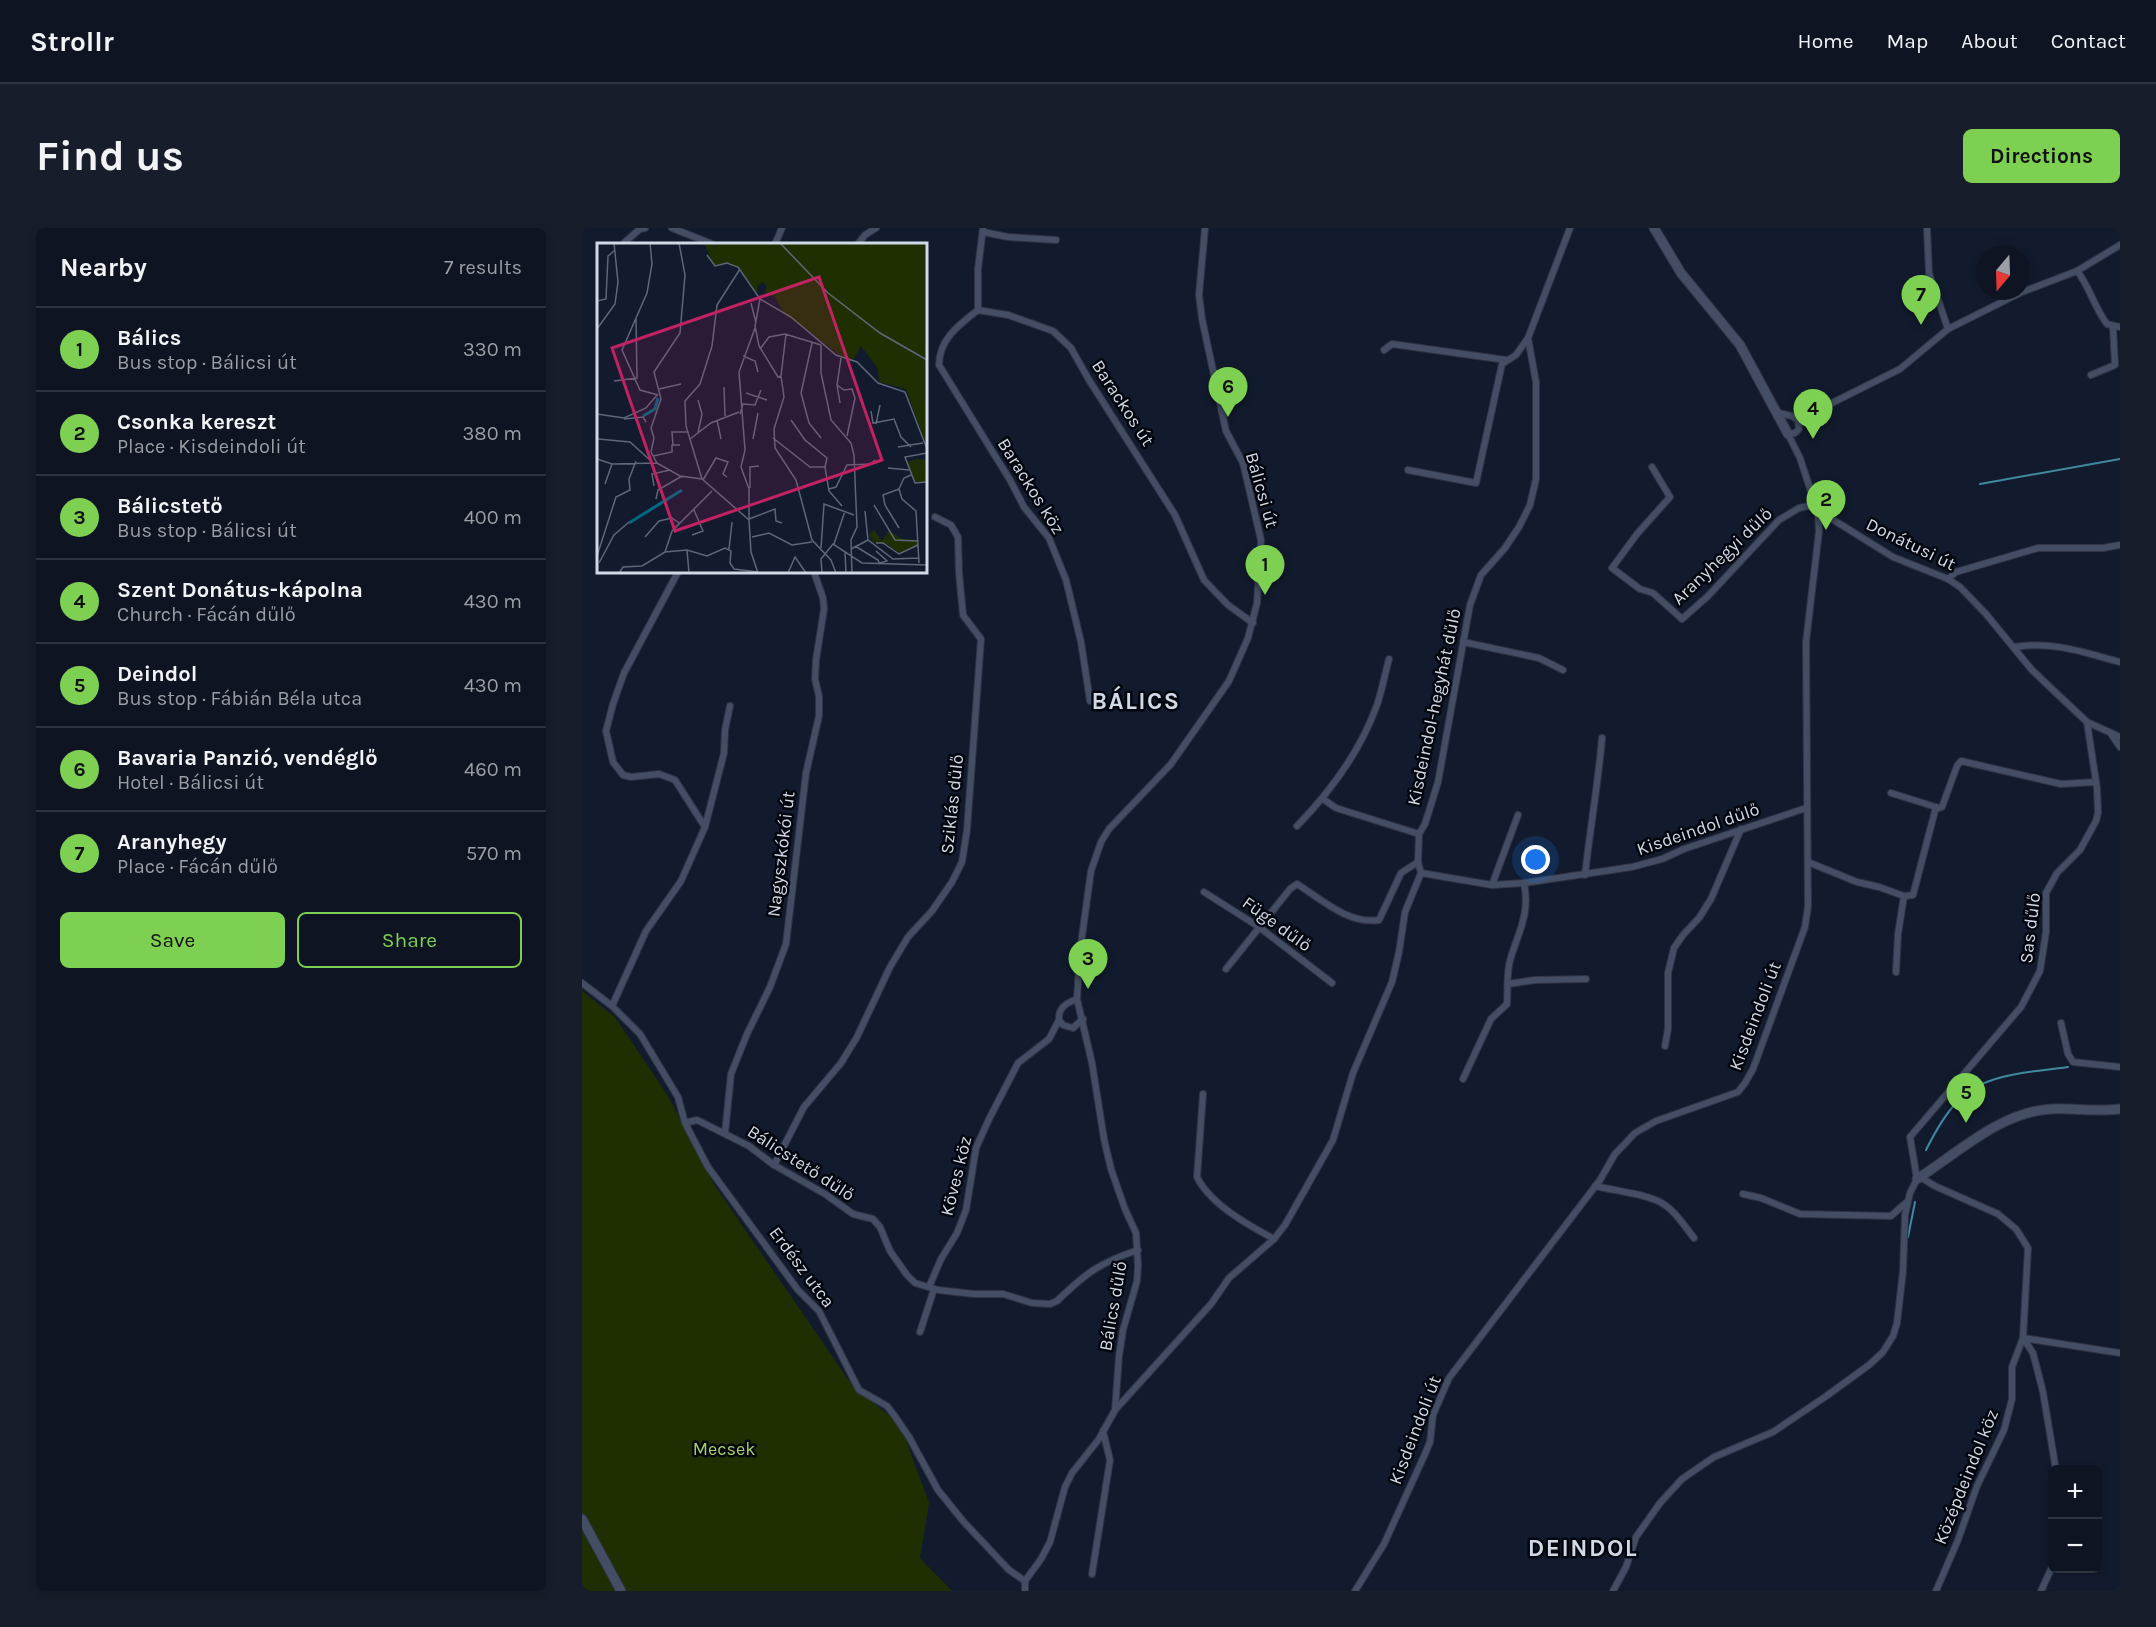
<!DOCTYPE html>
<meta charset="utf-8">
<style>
body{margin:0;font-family:Karla,sans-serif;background:#171d2a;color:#f1f3f6}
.controls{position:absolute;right:18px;bottom:18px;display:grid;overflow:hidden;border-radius:9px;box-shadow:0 3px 9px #0003}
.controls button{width:54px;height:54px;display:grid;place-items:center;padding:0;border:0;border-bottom:2px solid #2e3340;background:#0e1422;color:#f1f3f6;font:30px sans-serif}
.compass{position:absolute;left:1394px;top:18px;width:54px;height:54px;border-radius:50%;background:#0e1422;box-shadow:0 3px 9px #0003;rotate:199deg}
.you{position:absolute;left:954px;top:632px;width:21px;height:21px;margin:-15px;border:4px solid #fff;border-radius:50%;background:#1a73e8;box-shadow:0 0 0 9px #1a73e833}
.badge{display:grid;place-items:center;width:39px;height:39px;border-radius:50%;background:#7ed053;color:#111;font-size:20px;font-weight:700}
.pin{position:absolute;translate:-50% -50px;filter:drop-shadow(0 2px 3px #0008)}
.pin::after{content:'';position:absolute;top:32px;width:21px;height:18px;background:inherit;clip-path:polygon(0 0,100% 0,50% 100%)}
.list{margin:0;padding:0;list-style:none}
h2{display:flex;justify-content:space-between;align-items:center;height:78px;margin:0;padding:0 24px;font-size:26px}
h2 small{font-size:20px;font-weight:400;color:#9b9ea5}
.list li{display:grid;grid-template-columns:39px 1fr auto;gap:18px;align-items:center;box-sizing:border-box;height:84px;padding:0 24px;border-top:2px solid #2e3340}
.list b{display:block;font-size:22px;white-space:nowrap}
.list p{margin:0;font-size:20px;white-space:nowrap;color:#9b9ea5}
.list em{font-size:20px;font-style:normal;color:#9b9ea5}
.actions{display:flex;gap:12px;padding:18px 24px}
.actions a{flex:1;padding:14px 0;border:2px solid #7ed053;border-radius:9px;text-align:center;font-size:21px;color:#7ed053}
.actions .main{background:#7ed053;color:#111}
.map{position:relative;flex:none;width:1538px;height:1363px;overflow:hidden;border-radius:9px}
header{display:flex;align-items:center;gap:36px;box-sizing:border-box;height:84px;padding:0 30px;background:#0e1422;border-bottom:2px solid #2e3340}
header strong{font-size:28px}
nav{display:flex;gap:33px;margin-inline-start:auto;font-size:21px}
.intro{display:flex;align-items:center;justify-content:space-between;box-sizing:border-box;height:144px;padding:0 36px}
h1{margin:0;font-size:42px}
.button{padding:15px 27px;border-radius:9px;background:#7ed053;color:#111;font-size:21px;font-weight:700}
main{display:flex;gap:36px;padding:0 36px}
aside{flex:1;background:#0e1422;border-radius:9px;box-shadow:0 3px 9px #0003}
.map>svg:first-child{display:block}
</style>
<header>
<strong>Strollr</strong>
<nav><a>Home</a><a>Map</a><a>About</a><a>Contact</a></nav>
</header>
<div class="intro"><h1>Find us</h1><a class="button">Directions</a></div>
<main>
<aside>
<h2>Nearby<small>7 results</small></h2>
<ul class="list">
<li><span class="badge">1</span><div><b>Bálics</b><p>Bus stop · Bálicsi út</p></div><em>330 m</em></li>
<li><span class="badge">2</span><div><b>Csonka kereszt</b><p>Place · Kisdeindoli út</p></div><em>380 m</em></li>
<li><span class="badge">3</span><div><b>Bálicstető</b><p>Bus stop · Bálicsi út</p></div><em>400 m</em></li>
<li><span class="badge">4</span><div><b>Szent Donátus-kápolna</b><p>Church · Fácán dűlő</p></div><em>430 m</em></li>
<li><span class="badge">5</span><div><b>Deindol</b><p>Bus stop · Fábián Béla utca</p></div><em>430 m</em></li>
<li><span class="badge">6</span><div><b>Bavaria Panzió, vendéglő</b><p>Hotel · Bálicsi út</p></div><em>460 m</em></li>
<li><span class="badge">7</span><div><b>Aranyhegy</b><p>Place · Fácán dűlő</p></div><em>570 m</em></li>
</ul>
<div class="actions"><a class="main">Save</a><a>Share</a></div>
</aside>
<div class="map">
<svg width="1538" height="1363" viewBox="0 0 1538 1363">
<rect width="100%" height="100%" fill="#121b2e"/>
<path fill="#1f2f02" d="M0,763L33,789L86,868L133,958L272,1160L318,1196L347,1275L338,1330L370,1363H0Z"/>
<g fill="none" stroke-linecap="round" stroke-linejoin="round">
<g stroke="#40899f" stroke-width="2">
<path d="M1398,256L1538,231"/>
<path d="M1344,922C1352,906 1362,888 1374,875C1399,845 1451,844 1486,839"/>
<path d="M1326,1009L1333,974"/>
</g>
<defs>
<g id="street">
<path d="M90,0L130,16"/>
<path d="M401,0L396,41V82L426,87L471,103L489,120L507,152L593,287L622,352L646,377L671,395"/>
<path d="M1345,0L1347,45L1366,101"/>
<path d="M401,4L426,9L474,12"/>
<path d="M43,14L58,1L63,0"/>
<path d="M193,16L200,0"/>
<path d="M276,16L283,7L294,0"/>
<path d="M1495,43C1508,59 1512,79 1525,96L1538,99"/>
<path d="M396,82C377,97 357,111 357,137L428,252L442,279L467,310L484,352L499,414L508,473"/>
<path d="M802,122L810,116L924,132"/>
<path d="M1509,147L1533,137L1531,99"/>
<path d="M1196,185L1210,188L1216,192"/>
<path d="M1216,192L1217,201L1213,205L1206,206L1218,230L1236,285L1250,291L1311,329L1366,351L1378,359L1404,386L1450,442L1471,462L1505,494L1538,509"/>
<path d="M1216,192L1318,141L1366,101L1440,64L1495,43L1538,17"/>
<path d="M1070,239L1088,269L1055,306L1030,340L1058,361L1071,365L1100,391L1126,368L1197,292L1217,280L1232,277"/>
<path d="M826,242L894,255L920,136L934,127L946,110"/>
<path d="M1366,351L1374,344L1456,320H1521L1538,317"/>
<path d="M881,414L957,430L981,442"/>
<path d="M1432,419C1472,413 1500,424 1538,434"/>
<path d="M1529,506L1538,519"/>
<path d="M1309,565L1357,580L1360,579L1375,538L1379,533L1479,556L1514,554"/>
<path d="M741,571L754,580L837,606"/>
<path d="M715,598C750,562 778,524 795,477C800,462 803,446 807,431"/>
<path d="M123,599L142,525L143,502L148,478"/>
<path d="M1226,634L1275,654L1297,659L1322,668L1331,667L1354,579"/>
<path d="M839,645L910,657L942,655L1050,639L1080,631L1102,621L1224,580"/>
<path d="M1003,647C1008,601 1016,557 1020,510"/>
<path d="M910,657L936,587"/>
<path d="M622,664L677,699L750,755"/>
<path d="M644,741L708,661L715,656C739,671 767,697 797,692L819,645L836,634"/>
<path d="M1314,744L1316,706L1322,668"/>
<path d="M0,755L30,778L58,806L96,869L103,895L126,939L216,1062L237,1083L277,1162L305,1178L312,1187L327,1209L356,1262L381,1293L427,1342L443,1353"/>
<path d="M926,756L953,752L1004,751"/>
<path d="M495,771C484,775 476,780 477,792L481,797L491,800L501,791"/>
<path d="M30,778L64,703L99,653L123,599L93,552L77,546L49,549L41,547L31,534L24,503L31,476L42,445L96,344"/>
<path d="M1479,795L1486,826L1491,834L1538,839"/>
<path d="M1083,818L1086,801V745L1092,720L1101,707L1117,690L1129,671L1159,601"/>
<path d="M881,851L909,791L925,776C926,761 924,743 929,729C938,701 948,684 942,655"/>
<path d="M621,866L615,949C628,976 666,997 692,1011"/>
<path d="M103,895L115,892L167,918L192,937L243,966L271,986L291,991L298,999L308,1023L325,1047L333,1055L356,1062L392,1066H421L450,1075L468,1076L475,1073C504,1045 517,1035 556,1022"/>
<path d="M143,905L149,846L165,806L188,759L204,716L224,545L237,488V468L233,451L234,432L242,381L241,370L232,344"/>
<path d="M192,937L222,879L259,835L275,809L308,739L326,709L350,683L370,654L380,634L385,602L399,411L381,387L377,345L376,309L369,297L353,289"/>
<path d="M1338,949L1353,958L1416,986L1434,1001L1446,1020L1441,1110L1451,1125L1461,1164L1474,1242"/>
<path d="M1013,958C1033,963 1068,966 1083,977C1095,985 1103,999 1112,1010"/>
<path d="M1161,966L1179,970L1218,986L1309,988L1326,973"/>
<path d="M347,1059L359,1031L375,1005L384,982L394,920L407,891L436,835L467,811L477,792"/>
<path d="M338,1104L352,1061"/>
<path d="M533,1182L629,1076L647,1050L692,1011L703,997L751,912L771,845L810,754L817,724L823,684L839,645L836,634L837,606L843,596L856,554L888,377L899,347L923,320L937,299L948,277L954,251V154L946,110L988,0"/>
<path d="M510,1346L528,1232L521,1203"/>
<path d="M443,1353L459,1331L468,1314L483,1259L490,1245L517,1211L533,1182L537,1128L541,1102L555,1053L556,1038L554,1005L543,981L529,941L522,911L510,835L495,771L498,723L509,643L519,614L527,601L589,536L647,453L666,410L675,375L679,312L661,235L644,203L620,91L617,67L623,0"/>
<path d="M443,1353V1363"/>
<path d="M773,1363L802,1316L843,1226L848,1214L851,1187L867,1150L1018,952L1033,926L1053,905L1074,893L1156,864L1163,855L1171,841L1223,699L1226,678L1224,414L1237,303L1236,285"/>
<path d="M1031,1363L1044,1339L1054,1309L1078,1275L1100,1251L1132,1229L1191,1204L1243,1169L1287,1137L1301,1124L1311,1108L1315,1095L1321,1043L1323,987L1328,965L1335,951L1328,909L1439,779L1458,743L1464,704V665L1475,645L1498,622L1514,593L1516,585L1515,560L1505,494"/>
<path d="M1354,1363L1376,1312L1395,1258L1422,1202L1430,1171V1139L1441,1110L1538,1125"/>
<path d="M1459,1363L1470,1339"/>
</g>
<g id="secondary">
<path d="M1072,0L1099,45L1158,117L1206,206"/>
<path d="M1335,951C1376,925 1418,884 1469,881C1492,880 1515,884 1538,881"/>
<path d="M0,1291L39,1363"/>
</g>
</defs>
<use href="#street" stroke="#303344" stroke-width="8"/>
<use href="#secondary" stroke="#303344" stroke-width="11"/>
<use href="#street" stroke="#434e64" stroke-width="6"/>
<use href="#secondary" stroke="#434e64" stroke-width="9"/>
</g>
<g text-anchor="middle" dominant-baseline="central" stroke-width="5" stroke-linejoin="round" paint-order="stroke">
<g font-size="18" fill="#d1d8e6" stroke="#04060e">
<text transform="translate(541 175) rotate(57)">Barackos út</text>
<text transform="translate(449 258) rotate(58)">Barackos köz</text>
<text transform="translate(680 262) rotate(74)">Bálicsi út</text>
<text transform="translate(1329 316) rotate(26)">Donátusi út</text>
<text transform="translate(1140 328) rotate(-44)">Aranyhegyi dűlő</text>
<text transform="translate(852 479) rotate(-78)">Kisdeindol-hegyhát dűlő</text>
<text transform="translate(370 576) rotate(-84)">Sziklás dűlő</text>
<text transform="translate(1116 601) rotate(-19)">Kisdeindol dűlő</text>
<text transform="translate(199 626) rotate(-83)">Nagyszkókói út</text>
<text transform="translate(695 696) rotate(36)">Füge dűlő</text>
<text transform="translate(1448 700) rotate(-83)">Sas dűlő</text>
<text transform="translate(1173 788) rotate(-69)">Kisdeindoli út</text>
<text transform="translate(219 935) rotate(33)">Bálicstető dűlő</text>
<text transform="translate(374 948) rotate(-76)">Köves köz</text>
<text transform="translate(220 1039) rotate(53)">Erdész utca</text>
<text transform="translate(531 1078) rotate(-80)">Bálics dűlő</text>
<text transform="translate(833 1202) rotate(-69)">Kisdeindoli út</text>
<text transform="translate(1384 1249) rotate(-68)">Középdeindol köz</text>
</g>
<g font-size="18" fill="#a5d068" stroke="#04060e">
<text x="142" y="1221">Mecsek</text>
</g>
<g font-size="24" font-weight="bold" letter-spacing="1.5" fill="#d1d8e6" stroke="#04060e">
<text x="554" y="473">BÁLICS</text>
<text x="1001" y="1320">DEINDOL</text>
</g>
</g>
<g transform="translate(15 15)">
<rect width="330" height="330" fill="#121b2e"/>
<path d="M107,0H330V204L309,146L282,139L281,126L264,103L256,117L244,113L187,71L178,54L167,49L170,44L166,39L160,43V51L142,25L134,20L117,22ZM320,216L330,217V239L319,241L310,219ZM277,287L285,298L292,288L305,296L320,297L321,302L302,310L290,301L276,299L272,291Z" fill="#1f2f02"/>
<path fill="none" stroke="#026781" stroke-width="3" d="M46,173L58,166L61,155M32,280L85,247"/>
<path fill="none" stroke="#5e6778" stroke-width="1.5" d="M53,0L55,21L50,50L25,107L43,147L61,152M183,0L231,50L283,90L330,117M110,12L118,23L130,20L141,24L163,56L194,74L239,112L260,119L281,140L308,149L330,206M163,56L158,83L162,103L181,134L184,133L187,154L177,186L178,205L199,237L215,297L234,317L239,330M0,58L9,56L11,13L17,8M154,60L159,80M0,86L18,61L21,39L17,0M215,100L204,150L212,180L224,195M224,102V130L234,177L254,200L257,212L260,284L254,297L255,330M163,106L172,94L188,91L224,102M146,113L158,118L161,129M244,115L240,142L247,147L255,146L258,155L250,193M184,133L189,91M17,138L40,135L39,76M240,142L243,160M127,144L128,173M62,146L84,141M149,150L170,157M274,168L276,180L297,176L304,194L314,204M0,171L27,175L49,165L61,151M143,171L146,161L158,162L164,147M27,176L46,174L49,179M120,177L124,196M194,177L208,197L230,215L228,224M279,181L283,162M101,190L105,171L101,157M176,195L213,224H228L232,248L245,263M1,196L33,199L55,219M93,196L114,180L142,169M156,196L161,170M76,202L75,189H90M301,204L326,200M330,210L308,214L318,240L330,239M56,213L75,209V202H83M0,216L15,221L60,220L83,233L105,236L152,277L154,309L161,330M60,220L54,209L57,195L54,185L64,156L57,129L83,90L88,32L82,0M291,225L312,227M105,236L89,183L88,158L103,141L115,103L120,62L143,26M106,237L119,215L131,219L126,231L130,234M8,241L15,221M57,243L55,231L73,227M153,245V224L162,223M232,246L239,244L250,222L274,221L278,217M302,246L305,256L319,268L322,320M302,246L307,235L314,232M59,256L61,247L85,233M277,262L298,297L320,298M268,268L271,297M152,276V246L144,224L148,207L142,129L158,85M152,276L178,266L179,278L185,280M302,285L288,262L286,252L302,246M95,292L106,288L97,267M48,294L62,278L75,275L82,280M155,294L172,290L195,302L215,299M279,300H286L302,311L321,302M237,301L248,268M258,303L281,317L283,322M224,305L227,261L257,272M132,306L135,279M254,306L271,297L296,316L321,315M90,307L92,330M279,308L290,318L283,320M68,309L75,288L115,248M248,309L249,330M0,313L19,254L33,247L32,236L39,218M2,320L17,292L32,279M22,330L26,324L45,323L68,309L90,307L110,313L128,305L134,308L133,320L137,326L161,329M191,330L198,314L209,330M225,330L224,316L236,301L265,320L330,322"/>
<path fill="#c32262" fill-opacity="0.15" stroke="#c32262" stroke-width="3" d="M222,34L285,217L78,288L15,105Z"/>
<rect width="330" height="330" fill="none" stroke="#d1d8e6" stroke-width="3"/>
</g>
</svg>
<div class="controls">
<button>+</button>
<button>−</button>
</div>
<svg class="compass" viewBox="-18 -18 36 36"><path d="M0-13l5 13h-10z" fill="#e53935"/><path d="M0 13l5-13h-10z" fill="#9b9ea5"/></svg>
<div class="you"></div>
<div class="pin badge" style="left:683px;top:367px">1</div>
<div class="pin badge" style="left:1244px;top:302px">2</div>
<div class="pin badge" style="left:506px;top:761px">3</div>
<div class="pin badge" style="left:1231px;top:211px">4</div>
<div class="pin badge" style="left:1384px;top:895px">5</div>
<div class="pin badge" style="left:646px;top:189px">6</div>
<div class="pin badge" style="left:1339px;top:97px">7</div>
</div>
</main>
